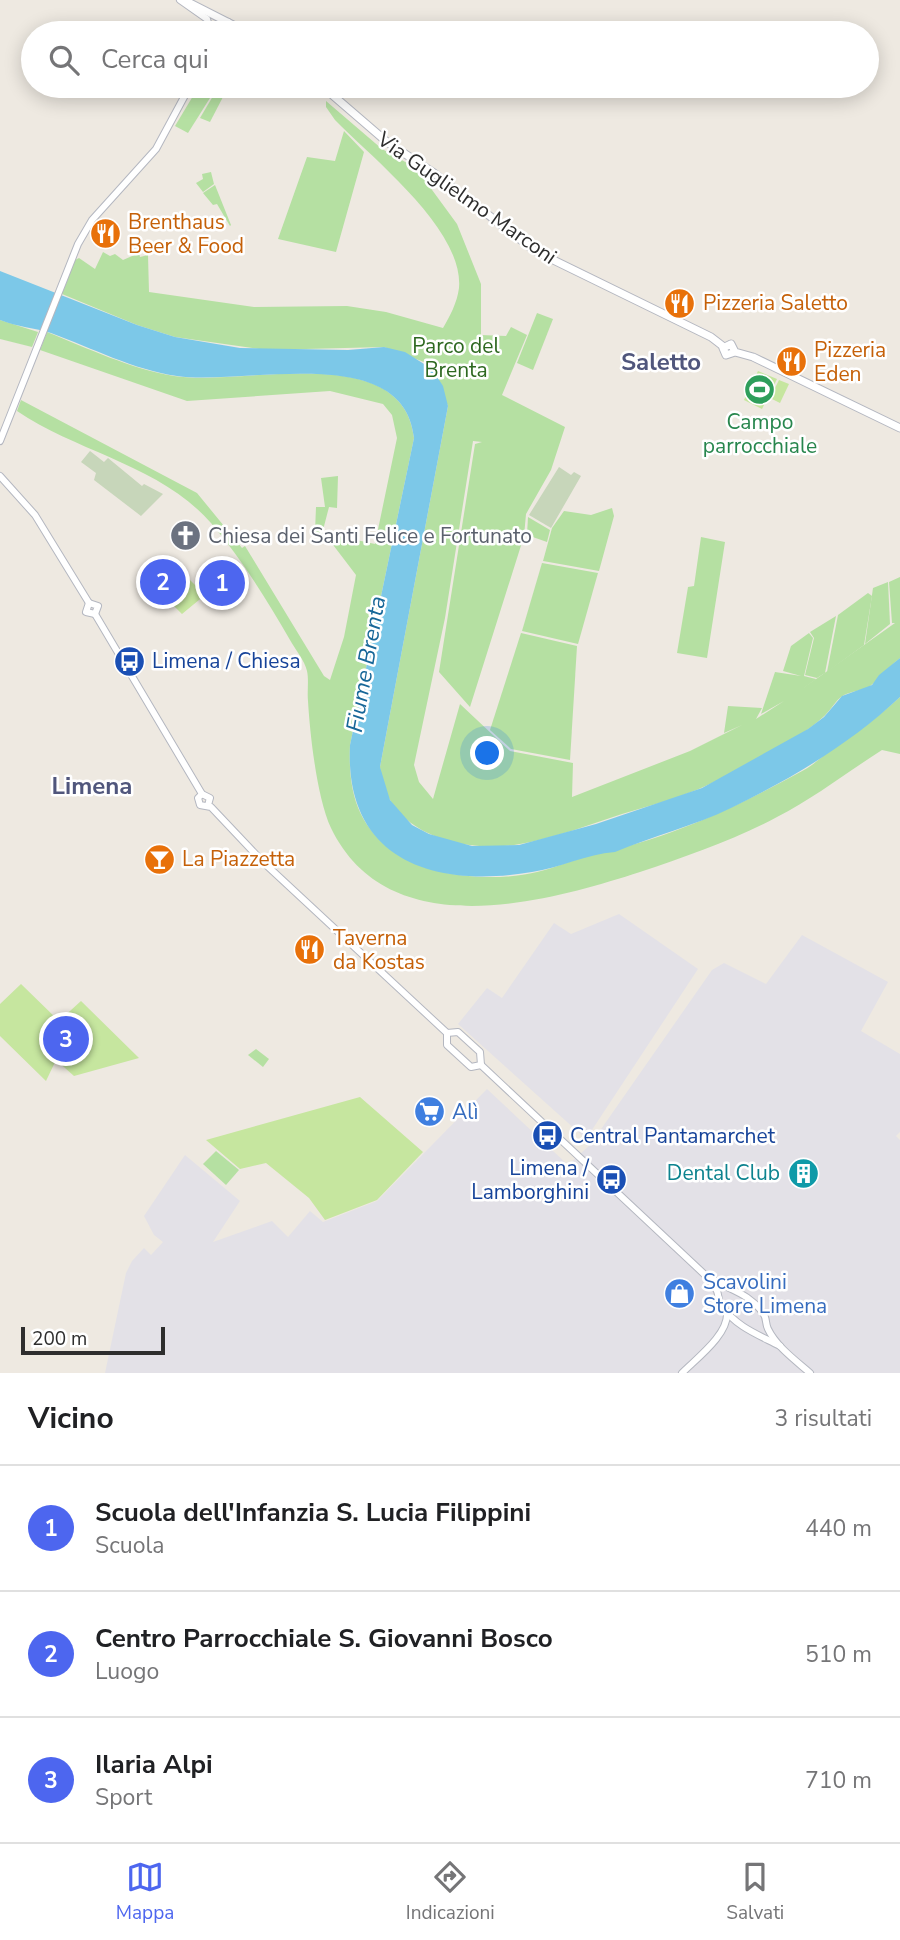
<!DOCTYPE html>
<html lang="it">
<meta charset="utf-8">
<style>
body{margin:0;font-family:"Nunito Sans",sans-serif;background:#f2f2f2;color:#202124}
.scale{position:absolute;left:21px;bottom:18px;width:144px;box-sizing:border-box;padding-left:7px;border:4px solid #2e2e2e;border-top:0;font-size:19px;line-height:24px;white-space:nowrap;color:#2e2e2e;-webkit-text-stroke:5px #fff;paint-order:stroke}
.you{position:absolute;left:488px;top:754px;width:24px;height:24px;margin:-18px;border:5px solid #fff;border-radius:50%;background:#1a73e8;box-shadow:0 0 0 10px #1a73e833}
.badge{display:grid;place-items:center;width:46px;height:46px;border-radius:50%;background:#4d66ef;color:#fff;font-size:23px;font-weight:700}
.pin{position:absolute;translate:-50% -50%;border:4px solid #fff;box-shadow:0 2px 7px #0006}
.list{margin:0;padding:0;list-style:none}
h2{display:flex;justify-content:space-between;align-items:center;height:91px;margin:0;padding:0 28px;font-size:30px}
h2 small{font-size:23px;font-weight:400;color:#757577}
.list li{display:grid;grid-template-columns:46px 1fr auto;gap:21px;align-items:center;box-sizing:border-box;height:126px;padding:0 28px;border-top:2px solid #e0e0e0}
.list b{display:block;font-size:26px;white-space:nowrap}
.list p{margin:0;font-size:23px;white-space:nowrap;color:#757577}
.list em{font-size:23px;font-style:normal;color:#757577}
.icon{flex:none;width:38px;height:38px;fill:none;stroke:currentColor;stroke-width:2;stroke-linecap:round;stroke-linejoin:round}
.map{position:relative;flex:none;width:900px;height:1373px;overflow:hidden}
.search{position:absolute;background:#fff;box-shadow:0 4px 18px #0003;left:21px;right:21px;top:21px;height:77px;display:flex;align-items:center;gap:18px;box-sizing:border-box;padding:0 24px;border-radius:38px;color:#757577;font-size:26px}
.sheet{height:469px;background:#fff}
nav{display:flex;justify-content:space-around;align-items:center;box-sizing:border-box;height:98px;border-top:2px solid #e0e0e0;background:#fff;font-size:19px;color:#757577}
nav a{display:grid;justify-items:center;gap:4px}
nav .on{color:#4d66ef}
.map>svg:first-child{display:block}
</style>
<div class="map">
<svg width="900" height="1373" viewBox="0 0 900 1373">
<rect width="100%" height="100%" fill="#eee9e1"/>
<g fill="#e3e1e7">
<path d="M619,914L698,969L586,1139L458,1024L487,988L502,998L554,923L571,934Z"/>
<path d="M802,935L888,982L861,1031L900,1054V1132L896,1136L900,1140V1373H105L126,1273L132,1261L144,1248L151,1255L163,1242L154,1235L144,1216L185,1155L240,1201L213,1242L272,1221L288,1237L310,1211L323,1222L377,1201L487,1089L568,1165L590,1145L712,970L724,963L766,984Z"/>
</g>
<g fill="#b5e0a2">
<path d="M199,86L215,90L188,133L175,126Z"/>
<path d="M216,91L224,95L210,122L200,118Z"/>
<path d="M326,101L382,149L416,168L457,224L481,284V335L506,336L511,327L527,335L502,395L565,427L551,470L526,514L524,536L470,707L439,672L475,444L482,442L473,441L445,618L414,765L419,782L433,799L460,704L510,751L573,763L572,797L690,751L742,725L724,733L728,706L762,708L756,719L784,701L761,714L775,672L801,676L783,671L791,646L809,633L813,638L804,676L816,679L795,694L895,623H892L889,582L900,577V658C890,666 877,681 869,687C861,691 852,691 844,695C835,700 830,712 822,718C794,743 755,761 722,778C690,795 656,804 622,814C588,825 555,838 520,844C464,854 385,834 380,767L448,406L432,369L424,362L384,347L266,350L175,337L137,325L62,294L75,260L79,258L95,269L103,252L110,256L115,254L123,260L139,253L140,257L148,255L149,292L254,307L347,306L386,312L443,328C450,316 457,303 459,288C464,230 373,159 335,120L326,107Z"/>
<path d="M344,131L364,152L336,252L278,239L307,157L335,161Z"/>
<path d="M211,172L214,184L203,192L196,183L203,179L202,174Z"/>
<path d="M215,185L231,225L230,226L217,204L213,205L203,193Z"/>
<path d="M537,313L553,319L533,370L517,363Z"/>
<path d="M0,320L38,332L32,347L0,339Z"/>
<path d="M47,332C87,348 131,369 174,376C241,387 403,338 414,438L350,745C348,791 357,828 398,854C436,878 493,882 537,872C558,867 577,858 598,853C669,839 740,805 804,770C815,764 823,755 834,748C858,732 879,716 900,697V754L882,750C846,773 814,798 777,817C734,840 687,856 640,872C544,903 388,946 331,828C317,798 310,735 308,701C307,692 309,680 307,671C305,661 295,649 290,640C267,600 241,558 211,523C160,465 79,453 17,411L21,400L197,493L242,548L245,546L324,676L330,680L344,637L356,575L324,533L375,544L397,438L392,415L383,404L330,391L187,401L40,350Z"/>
<path d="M338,476L337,508L329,507L322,534L315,532L316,507H325L321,478Z"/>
<path d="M612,508L614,516L599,571L543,561L552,528L564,511L591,515Z"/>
<path d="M528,517L550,530L547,542L527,535Z"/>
<path d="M701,537L725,542L707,658L677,653L688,587L694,586Z"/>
<path d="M542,563L598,573L578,644L522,631Z"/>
<path d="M888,582L890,624L865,644L873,588Z"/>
<path d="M868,593L872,596L864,645L827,672L838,615Z"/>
<path d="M836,616L825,673L817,678L805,675L814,638L810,632Z"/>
<path d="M521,633L577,646L570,760L511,749L490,730Z"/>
<path d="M256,1049L269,1059L263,1067L248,1055Z"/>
<path d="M216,1151L239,1170L226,1185L203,1164Z"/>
</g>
<g fill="#c7d6ba">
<path d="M90,451L104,462L108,458L142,486L144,484L163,494L141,516L94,480L96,473L81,462Z"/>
<path d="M559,467L571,475L574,472L581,476L551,528L529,515Z"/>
</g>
<g fill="#c6e69f">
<path d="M758,371L777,379L762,409L744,400Z"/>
<path d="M779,380L789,384L780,403L770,398Z"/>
<path d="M188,578L205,595L182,614L171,603L182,593L177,586Z"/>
<path d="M21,984L59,1021L81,1001L139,1058L74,1076L56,1060L46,1081L0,1036V1004Z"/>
<path d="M360,1097L423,1152L377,1200L325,1220L309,1198L266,1163L240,1169L206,1140Z"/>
</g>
<path fill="#7cc8e8" d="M0,271L137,325L175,337L240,348L348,350L384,347L405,352L432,369L443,386L448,406L380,767L390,800L412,825L429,834L472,846L519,845L596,824L702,788L808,729L824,717L842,696L872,685L879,675L900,658V697C851,743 793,778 731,808C694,826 653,836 615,852C586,854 560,868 532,872C434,889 344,860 350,745L414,438C404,340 243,386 177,376C134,370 92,348 51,333C35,328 17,327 0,320Z"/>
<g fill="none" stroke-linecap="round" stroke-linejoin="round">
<defs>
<g id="tertiary">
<path d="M180,0L207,19L211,33"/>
<path d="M216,33L228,22"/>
<path d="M228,33V22"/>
<path d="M237,33H239"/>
<path d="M0,441L78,244L92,220L156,149L190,86"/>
<path d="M0,476L35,515L89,603"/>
<path d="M89,603L86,612L95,614"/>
<path d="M89,603L98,606L95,614"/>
<path d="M95,614L202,794L210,798L208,805"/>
<path d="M202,794L198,798L200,805L211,807L263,862L447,1033"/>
<path d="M447,1033V1045L471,1067L481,1065"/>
<path d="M447,1033L458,1032L480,1052L481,1065"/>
<path d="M481,1065L703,1273C708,1279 714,1284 717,1291C719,1296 718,1301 722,1306C736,1327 759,1335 780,1346"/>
<path d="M709,1277C728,1290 748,1292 763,1313C767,1318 765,1323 768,1329C776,1346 795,1360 810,1373"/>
<path d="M682,1373C697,1358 729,1334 727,1312"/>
</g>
<g id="secondary">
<path d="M184,0L249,33"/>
<path d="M322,86L387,142L434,173L535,251L711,337L724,347"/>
<path d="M735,352L731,344L723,348L726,355L735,352L753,357L900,428"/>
</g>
</defs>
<use href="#tertiary" stroke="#b4b7c0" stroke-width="8"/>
<use href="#secondary" stroke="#b4b7c0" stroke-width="9"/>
<use href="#tertiary" stroke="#fff" stroke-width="6"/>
<use href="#secondary" stroke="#fff" stroke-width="7"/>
</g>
<defs>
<symbol id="restaurant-disc" viewBox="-11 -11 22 22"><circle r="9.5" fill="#e8710a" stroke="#fff"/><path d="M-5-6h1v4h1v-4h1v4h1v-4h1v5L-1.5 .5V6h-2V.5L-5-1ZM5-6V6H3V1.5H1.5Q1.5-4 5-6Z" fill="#fff"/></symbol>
<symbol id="stadium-disc" viewBox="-11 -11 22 22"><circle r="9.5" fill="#2e9e5b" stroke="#fff"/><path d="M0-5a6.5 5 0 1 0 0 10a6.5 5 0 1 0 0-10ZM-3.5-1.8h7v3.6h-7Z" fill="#fff"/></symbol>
<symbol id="church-disc" viewBox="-11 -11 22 22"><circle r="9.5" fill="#6b7280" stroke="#fff"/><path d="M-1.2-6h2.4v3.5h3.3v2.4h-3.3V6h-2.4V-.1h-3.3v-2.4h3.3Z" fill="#fff"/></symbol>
<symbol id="bus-disc" viewBox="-11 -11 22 22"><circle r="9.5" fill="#1a4fb4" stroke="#fff"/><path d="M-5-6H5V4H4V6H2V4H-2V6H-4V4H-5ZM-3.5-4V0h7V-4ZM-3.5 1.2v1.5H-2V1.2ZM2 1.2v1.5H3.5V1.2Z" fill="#fff"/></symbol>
<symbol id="bar-disc" viewBox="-11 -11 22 22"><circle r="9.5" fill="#e8710a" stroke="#fff"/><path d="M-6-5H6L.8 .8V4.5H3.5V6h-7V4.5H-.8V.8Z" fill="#fff"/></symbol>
<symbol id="supermarket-disc" viewBox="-11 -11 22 22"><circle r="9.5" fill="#3f7fe0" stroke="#fff"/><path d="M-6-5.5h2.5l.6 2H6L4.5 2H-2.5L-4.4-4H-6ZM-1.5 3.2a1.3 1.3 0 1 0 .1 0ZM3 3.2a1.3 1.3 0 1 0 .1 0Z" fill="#fff"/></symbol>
<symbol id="building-disc" viewBox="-11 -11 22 22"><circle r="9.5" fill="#0f9aa8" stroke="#fff"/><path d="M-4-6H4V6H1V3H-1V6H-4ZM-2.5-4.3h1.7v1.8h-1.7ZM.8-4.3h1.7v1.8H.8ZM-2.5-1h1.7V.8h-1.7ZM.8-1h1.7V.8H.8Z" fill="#fff"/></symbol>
<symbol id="shop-disc" viewBox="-11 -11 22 22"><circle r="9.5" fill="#3f7fe0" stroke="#fff"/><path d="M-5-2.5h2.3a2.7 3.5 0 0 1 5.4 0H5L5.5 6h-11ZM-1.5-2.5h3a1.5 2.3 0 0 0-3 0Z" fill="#fff"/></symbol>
</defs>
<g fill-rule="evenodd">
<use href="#restaurant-disc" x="88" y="216" width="35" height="35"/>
<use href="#restaurant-disc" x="662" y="286" width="35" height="35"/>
<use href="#restaurant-disc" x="774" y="344" width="35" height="35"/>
<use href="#stadium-disc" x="742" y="372" width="35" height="35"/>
<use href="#church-disc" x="168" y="518" width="35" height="35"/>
<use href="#bus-disc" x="112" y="644" width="35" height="35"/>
<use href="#bar-disc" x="142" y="842" width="35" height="35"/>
<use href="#restaurant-disc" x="292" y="932" width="35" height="35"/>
<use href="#supermarket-disc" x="412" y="1094" width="35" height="35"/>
<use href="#bus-disc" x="530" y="1118" width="35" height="35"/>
<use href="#building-disc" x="786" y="1156" width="35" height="35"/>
<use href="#bus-disc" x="594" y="1162" width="35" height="35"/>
<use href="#shop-disc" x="662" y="1276" width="35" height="35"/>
</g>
<g text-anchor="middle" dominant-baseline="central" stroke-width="5" stroke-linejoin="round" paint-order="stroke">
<g font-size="21" fill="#2e2e2e" stroke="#fff">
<text transform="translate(467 198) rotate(35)">Via Guglielmo Marconi</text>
</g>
<g font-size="21" fill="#c56008" stroke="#fff" text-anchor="start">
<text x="128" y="222">Brenthaus<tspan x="128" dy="24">Beer &amp; Food</tspan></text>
<text x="703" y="303">Pizzeria Saletto</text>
<text x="814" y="350">Pizzeria<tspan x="814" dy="24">Eden</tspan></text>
<text x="182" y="859">La Piazzetta</text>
<text x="333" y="938">Taverna<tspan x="333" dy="24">da Kostas</tspan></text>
</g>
<g font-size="21" fill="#2d6820" stroke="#fff">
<text x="456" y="346">Parco del<tspan x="456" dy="24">Brenta</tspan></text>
</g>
<g font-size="21" fill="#27864d" stroke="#fff">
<text x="760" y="422">Campo<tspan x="760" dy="24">parrocchiale</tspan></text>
</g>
<g font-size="21" fill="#5b616d" stroke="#fff" text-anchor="start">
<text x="208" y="536">Chiesa dei Santi Felice e Fortunato</text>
</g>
<g font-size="21" fill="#164399" stroke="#fff" text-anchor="start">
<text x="152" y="661">Limena / Chiesa</text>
<text x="570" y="1136">Central Pantamarchet</text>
<text x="589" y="1168" text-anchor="end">Limena /<tspan x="589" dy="24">Lamborghini</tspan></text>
</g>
<g font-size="21" fill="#366cbe" stroke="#fff" text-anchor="start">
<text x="452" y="1112">Alì</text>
<text x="703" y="1282">Scavolini<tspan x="703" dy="24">Store Limena</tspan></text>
</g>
<g font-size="21" fill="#0d838f" stroke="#fff" text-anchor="end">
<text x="780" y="1173">Dental Club</text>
</g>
<g font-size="23" font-style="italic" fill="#176798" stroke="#fff">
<text transform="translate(366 664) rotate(-80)">Fiume Brenta</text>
</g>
<g font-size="24" font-weight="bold" fill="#50567c" stroke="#fff">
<text x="661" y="362">Saletto</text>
<text x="92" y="786">Limena</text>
</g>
</g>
</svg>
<div class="scale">200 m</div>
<div class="you"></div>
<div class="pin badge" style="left:222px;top:583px">1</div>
<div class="pin badge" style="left:163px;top:582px">2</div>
<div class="pin badge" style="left:66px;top:1039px">3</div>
<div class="search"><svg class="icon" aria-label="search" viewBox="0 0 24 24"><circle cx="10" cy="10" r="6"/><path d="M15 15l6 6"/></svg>Cerca qui</div>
</div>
<section class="sheet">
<h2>Vicino<small>3 risultati</small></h2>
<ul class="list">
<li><span class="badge">1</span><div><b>Scuola dell'Infanzia S. Lucia Filippini</b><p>Scuola</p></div><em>440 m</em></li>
<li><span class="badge">2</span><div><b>Centro Parrocchiale S. Giovanni Bosco</b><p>Luogo</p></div><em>510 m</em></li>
<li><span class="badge">3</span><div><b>Ilaria Alpi</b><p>Sport</p></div><em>710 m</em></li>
</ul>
</section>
<nav>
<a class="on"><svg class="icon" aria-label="map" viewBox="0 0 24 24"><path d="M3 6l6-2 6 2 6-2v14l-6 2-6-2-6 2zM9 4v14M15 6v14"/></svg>Mappa</a>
<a><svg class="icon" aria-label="directions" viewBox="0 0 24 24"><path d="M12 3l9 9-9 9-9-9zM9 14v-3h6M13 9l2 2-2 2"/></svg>Indicazioni</a>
<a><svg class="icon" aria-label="saved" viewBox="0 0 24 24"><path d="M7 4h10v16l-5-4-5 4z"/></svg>Salvati</a>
</nav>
